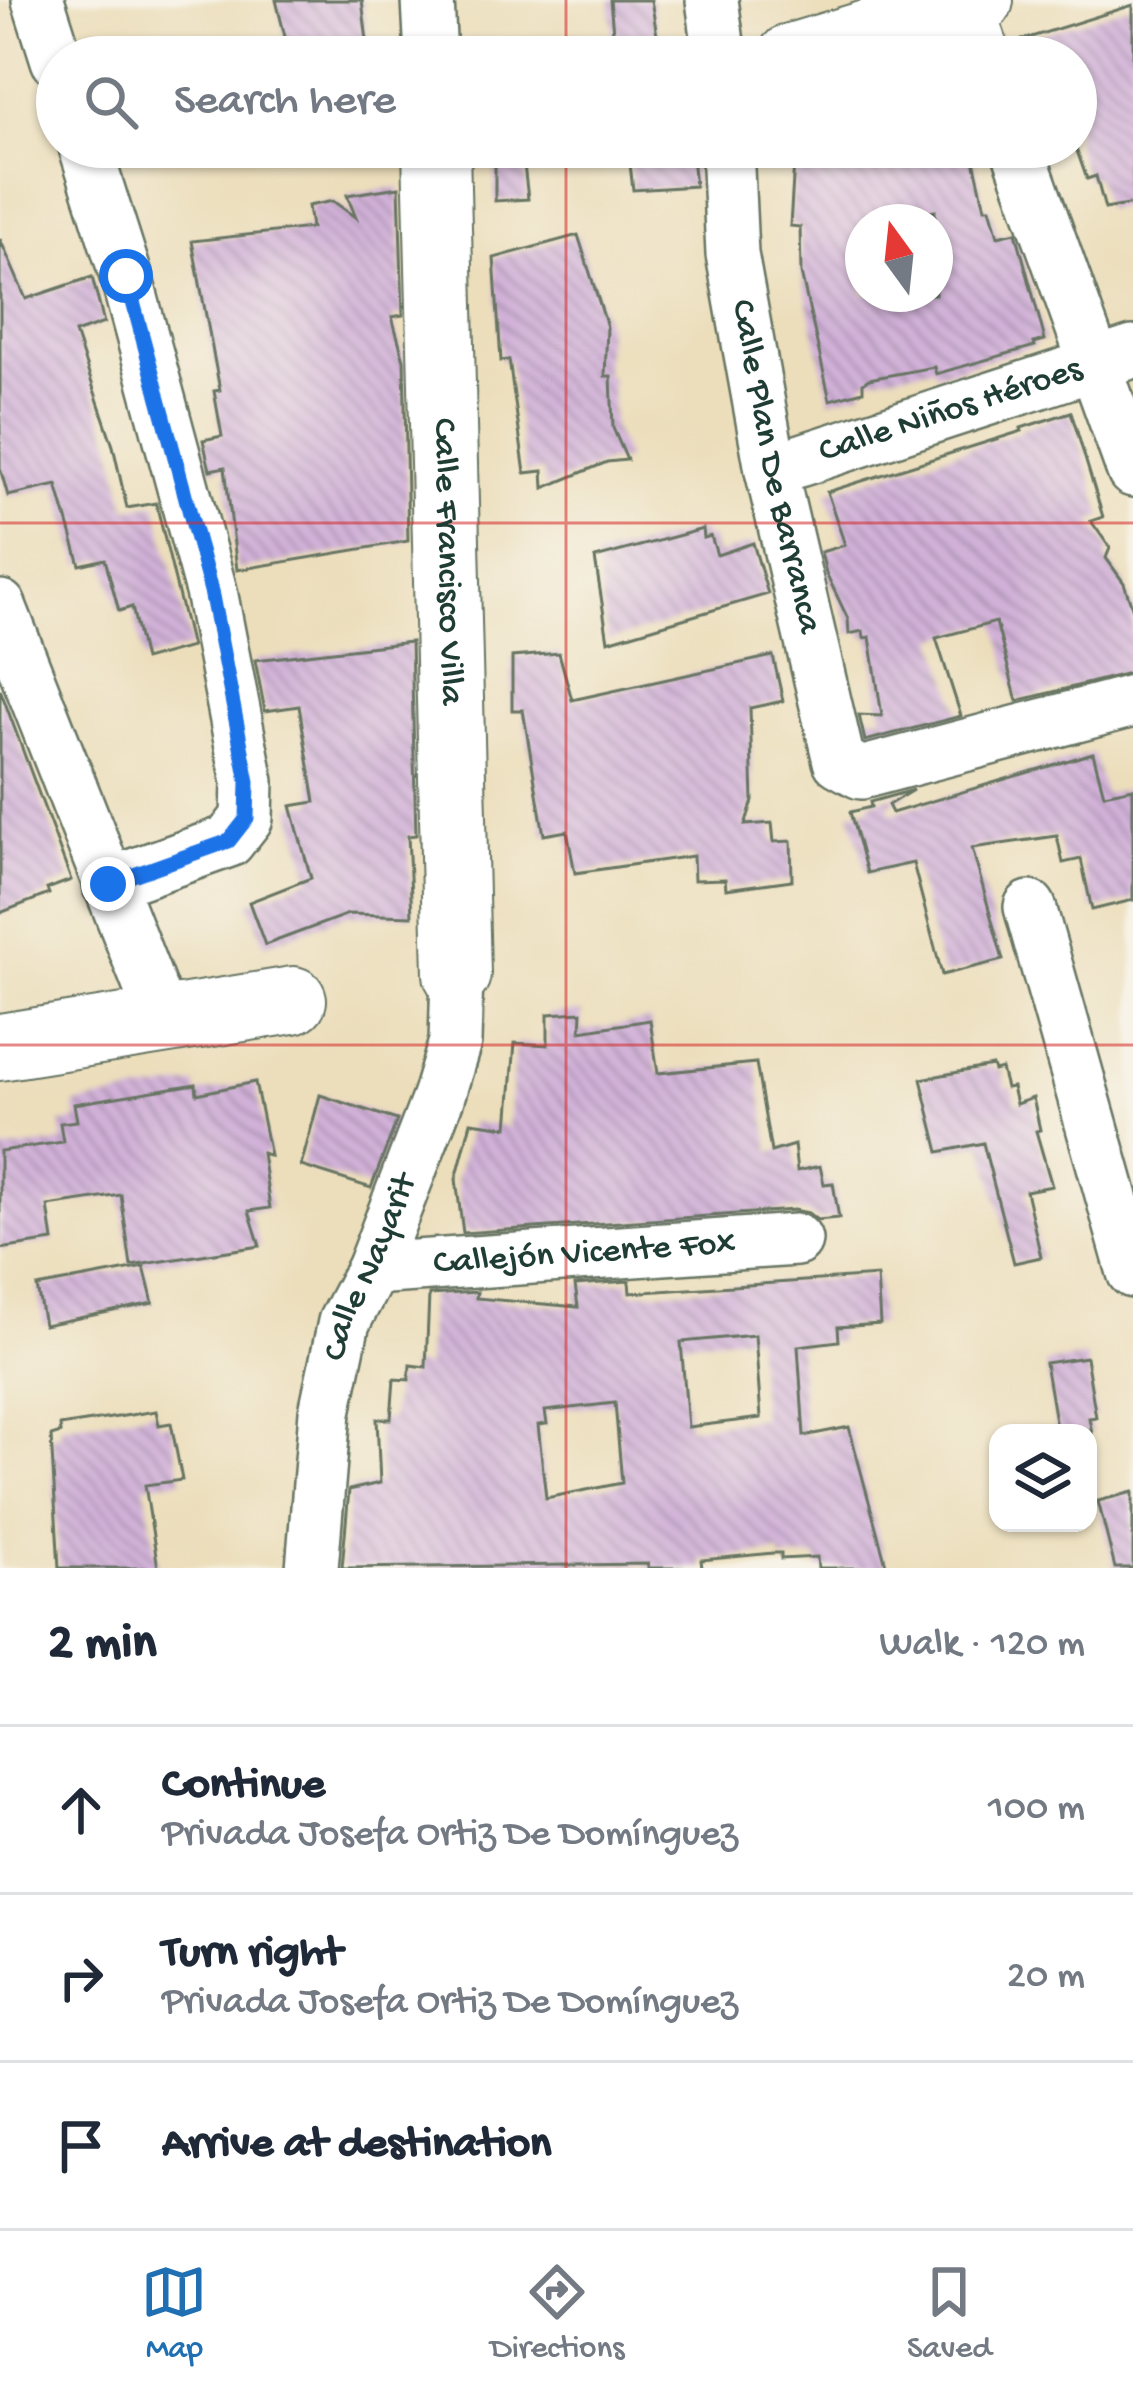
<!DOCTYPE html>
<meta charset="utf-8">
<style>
body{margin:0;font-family:"Gochi Hand",sans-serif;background:#f2f2f3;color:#1f2937}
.controls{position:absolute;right:36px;bottom:36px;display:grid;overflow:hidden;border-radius:24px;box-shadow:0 3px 9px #0004}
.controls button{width:108px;height:108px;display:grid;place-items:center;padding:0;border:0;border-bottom:3px solid #e0e1e3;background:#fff;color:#1f2937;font:60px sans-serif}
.compass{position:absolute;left:845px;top:204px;width:108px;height:108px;border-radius:50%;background:#fff;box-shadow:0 3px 9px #0004;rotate:345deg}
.stop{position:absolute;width:36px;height:36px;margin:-27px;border:9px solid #1a73e8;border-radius:50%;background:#fff}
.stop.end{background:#1a73e8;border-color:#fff;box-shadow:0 3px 12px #0008}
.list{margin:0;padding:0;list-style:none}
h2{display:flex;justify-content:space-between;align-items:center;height:156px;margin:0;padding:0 48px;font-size:51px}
h2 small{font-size:39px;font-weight:400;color:#747a83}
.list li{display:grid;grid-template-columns:78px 1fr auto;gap:36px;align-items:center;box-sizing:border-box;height:168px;padding:0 48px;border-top:3px solid #e0e1e3}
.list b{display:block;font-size:45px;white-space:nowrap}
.list p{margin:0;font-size:39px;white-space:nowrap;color:#747a83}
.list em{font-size:39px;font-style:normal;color:#747a83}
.icon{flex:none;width:66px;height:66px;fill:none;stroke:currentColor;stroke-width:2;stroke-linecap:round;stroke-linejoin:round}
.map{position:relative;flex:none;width:1133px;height:1568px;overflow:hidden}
.search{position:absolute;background:#fff;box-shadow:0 3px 9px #0004;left:36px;right:36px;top:36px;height:132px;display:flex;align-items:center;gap:30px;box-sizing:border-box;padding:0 42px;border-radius:66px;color:#747a83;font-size:45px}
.sheet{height:660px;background:#fff}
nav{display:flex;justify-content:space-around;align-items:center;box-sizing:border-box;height:168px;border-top:3px solid #e0e1e3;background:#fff;font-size:33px;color:#747a83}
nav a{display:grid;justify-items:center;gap:6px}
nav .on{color:#1f6fb2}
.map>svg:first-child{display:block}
</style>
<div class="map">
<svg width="1133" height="1568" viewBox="0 0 1133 1568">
<defs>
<pattern id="building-back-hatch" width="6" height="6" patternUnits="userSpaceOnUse" patternTransform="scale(3)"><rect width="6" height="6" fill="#d1b1d8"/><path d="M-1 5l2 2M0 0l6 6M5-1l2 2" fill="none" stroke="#a991b0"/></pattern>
</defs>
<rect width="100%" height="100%" fill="#f7f3e8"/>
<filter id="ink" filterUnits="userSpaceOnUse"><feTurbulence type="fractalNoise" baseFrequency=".00833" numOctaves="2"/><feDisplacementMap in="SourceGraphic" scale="24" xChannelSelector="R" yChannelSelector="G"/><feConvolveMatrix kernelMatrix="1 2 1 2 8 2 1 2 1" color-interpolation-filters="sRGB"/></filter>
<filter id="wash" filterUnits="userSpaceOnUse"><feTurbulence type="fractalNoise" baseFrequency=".004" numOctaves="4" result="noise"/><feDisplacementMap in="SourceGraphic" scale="48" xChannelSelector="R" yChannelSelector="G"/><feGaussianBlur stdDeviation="2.7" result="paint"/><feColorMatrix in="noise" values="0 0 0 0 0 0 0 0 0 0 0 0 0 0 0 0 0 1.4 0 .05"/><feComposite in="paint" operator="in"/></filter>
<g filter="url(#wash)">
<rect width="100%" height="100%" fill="#ecdebb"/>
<g id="blocks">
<g fill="url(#building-back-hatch)" fill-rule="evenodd">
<path d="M276,0H362L369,57H290Z"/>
<path d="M610,0H651L659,47L615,55Z"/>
<path d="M1133,5V204L1105,209L1096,176L1087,179L1076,148V57H1014L1012,43Z"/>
<path d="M628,147H691L695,186L633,190Z"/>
<path d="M924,147H971L985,208H990L998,236L1016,232L1045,340L1034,343L1035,346L936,374L934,367L869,379L863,383V391L830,400L801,273L800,227L790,226L794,162L848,157V162ZM935,211V294H863V222Z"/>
<path d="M523,156L528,199L495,201V160Z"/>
<path d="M399,187L403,315L392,317L404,360L408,541L237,570L225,467L210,470L203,440L222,436L214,391L220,390L192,241L311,228L308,206L333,201L356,218L347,195Z"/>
<path d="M578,235L607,327L605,376H611L613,428L627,460L607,462L544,488L543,471L525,473L509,360L501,361L494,258Z"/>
<path d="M0,239L26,299L92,277L104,323L75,333L113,446L127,508L156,503L191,647L144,660L132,607L119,611L105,559L80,565L57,485L8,496L0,468Z"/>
<path d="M1071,412L1103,517L1091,521L1110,548L1106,558L1124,583L1133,610V672L1017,701L996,622L936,638L961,716L865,741L859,715L882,716L870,637L864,638L863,631L849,634L848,619L826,573L821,552L845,545L827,492L1022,431L1021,428Z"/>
<path d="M703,529L704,538L711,536L717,555L753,543L768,594L608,641L595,558Z"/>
<path d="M411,642L416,835L408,836L412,916L348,914L265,945L249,902L311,878L291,806L315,802L299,706L265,711L255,660Z"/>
<path d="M559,653L572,700L773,656L783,701L750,708L753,801L745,825L772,823L774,842L791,841L792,880L726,889L725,879L694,880L693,856L575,873L567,831L544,835L523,710H512V657Z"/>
<path d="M0,689L71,880L47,889L49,894L0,913Z"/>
<path d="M1093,753L1104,794L1133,788V900L1092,910L1081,859L1063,863L1057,836L972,848L1003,960L942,975L913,863L867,873L850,812L871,807L870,802L913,790L888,805L892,813Z"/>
<path d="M582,1012L581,1031L650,1020L658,1073L756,1063L771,1152L794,1145L797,1171L820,1166L824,1184L833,1183L839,1218L817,1220L808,1213L794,1210L463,1233L456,1179L471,1122L508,1127L515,1043L548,1045V1014Z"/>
<path d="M992,1066L994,1071L1001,1069L1006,1088L1012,1087L1016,1104L1033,1098L1040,1130L1036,1131L1052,1186L1026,1191L1041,1257L1014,1263L983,1143L939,1152L921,1079Z"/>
<path d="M255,1082L270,1156L262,1153L270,1208L249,1211L260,1246L131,1266L121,1195L48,1206L53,1241L0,1249V1151L63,1142L60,1123L77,1121L74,1104L196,1084L197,1094Z"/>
<path d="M320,1095L397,1120L371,1188L301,1166Z"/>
<path d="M144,1267L153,1303L44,1325L37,1287Z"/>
<path d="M877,1276L880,1324L838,1327L839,1341L798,1346L804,1436L849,1427L887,1568H818L817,1557L781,1559V1553H773L701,1560L702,1568H648V1564L342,1568L349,1490L380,1483L377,1419H391L394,1379L409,1380L410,1365L426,1367L429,1295L477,1292L476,1298L578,1307L575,1285L629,1281L630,1293ZM755,1335L761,1418L688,1427L681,1342ZM615,1403L622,1483L546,1498L538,1425L547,1424L545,1411Z"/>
<path d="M1086,1357L1096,1417L1089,1418L1092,1433H1057L1045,1363Z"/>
<path d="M156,1411L159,1425L171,1423L182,1480L145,1485L158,1568H59L51,1436L61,1433L60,1426Z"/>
<path d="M1133,1492V1568H1115L1098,1501Z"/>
</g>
</g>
</g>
<g filter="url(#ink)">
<use href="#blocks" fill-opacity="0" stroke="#677563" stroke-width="3"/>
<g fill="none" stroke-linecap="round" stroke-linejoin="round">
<defs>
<g id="minor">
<path d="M38,0L57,60"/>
<path d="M428,0L431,57"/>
<path d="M712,0L720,57"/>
<path d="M965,0L985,57"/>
<path d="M85,147L126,276L211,591L248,782L247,818L229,841L108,884"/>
<path id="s1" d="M727,147L732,254L771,470L839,761L861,773L1133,701"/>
<path d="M1017,147L1133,471"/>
<path id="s2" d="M771,470L1133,352"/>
<path d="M0,606L163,1021"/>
<path d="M1030,907L1133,1272"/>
<path id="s3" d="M372,1269L796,1240"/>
<path id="s4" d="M312,1568L325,1412L344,1322L372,1269L438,1098L455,1042L457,974"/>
</g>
<g id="major">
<path d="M791,57L980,0"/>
<path id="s5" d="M443,147L436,149L457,974"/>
<path d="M0,1047L293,1000"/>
</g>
</defs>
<use href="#minor" stroke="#677563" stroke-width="56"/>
<use href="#major" stroke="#677563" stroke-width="70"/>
<use href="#minor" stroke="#fff" stroke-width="51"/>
<use href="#major" stroke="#fff" stroke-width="66"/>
</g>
</g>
<g fill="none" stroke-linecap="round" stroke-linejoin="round" filter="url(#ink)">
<path stroke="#1a73e8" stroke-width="15" d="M108,884L229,841L247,818L248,782L211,591L126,276"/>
</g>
<path fill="none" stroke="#d62828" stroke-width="3" stroke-opacity="0.55" d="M566,0V57M566,147V1568M0,523H1133M0,1045H1133"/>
<g text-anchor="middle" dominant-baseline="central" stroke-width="10" stroke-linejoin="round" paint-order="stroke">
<g font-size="36" fill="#1f3d34" stroke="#f7f3e8">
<text stroke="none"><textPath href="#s2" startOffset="189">Calle Niños Héroes</textPath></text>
<text stroke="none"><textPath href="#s1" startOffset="324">Calle Plan De Barranca</textPath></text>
<text stroke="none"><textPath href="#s5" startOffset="420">Calle Francisco Villa</textPath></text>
<text stroke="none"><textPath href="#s3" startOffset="213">Callejón Vicente Fox</textPath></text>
<text stroke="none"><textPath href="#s4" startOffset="309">Calle Nayarit</textPath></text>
</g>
</g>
</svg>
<div class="controls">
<button><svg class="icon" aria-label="layers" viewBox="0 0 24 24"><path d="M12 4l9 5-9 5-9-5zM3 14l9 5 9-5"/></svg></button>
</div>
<svg class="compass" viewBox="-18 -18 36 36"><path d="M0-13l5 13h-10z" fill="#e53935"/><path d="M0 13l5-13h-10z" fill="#747a83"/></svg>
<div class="stop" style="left:126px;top:276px"></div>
<div class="stop end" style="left:108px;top:884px"></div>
<div class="search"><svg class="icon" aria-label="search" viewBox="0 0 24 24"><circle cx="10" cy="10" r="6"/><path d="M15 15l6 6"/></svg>Search here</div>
</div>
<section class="sheet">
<h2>2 min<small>Walk · 120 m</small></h2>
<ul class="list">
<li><svg class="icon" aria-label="ahead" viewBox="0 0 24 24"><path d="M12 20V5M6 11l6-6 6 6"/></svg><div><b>Continue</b><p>Privada Josefa Ortiz De Domínguez</p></div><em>100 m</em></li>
<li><svg class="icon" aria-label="right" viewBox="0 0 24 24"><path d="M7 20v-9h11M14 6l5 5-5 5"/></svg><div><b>Turn right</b><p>Privada Josefa Ortiz De Domínguez</p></div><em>20 m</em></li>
<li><svg class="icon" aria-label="arrive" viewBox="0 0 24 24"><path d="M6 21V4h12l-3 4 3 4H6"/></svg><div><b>Arrive at destination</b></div></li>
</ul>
</section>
<nav>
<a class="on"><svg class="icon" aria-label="map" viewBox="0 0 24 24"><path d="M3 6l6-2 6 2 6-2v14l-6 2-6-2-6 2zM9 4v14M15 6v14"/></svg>Map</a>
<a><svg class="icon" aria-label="directions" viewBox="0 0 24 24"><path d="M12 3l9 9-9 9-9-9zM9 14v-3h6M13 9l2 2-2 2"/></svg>Directions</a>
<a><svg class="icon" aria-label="saved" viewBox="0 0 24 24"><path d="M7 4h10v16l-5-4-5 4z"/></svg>Saved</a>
</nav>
